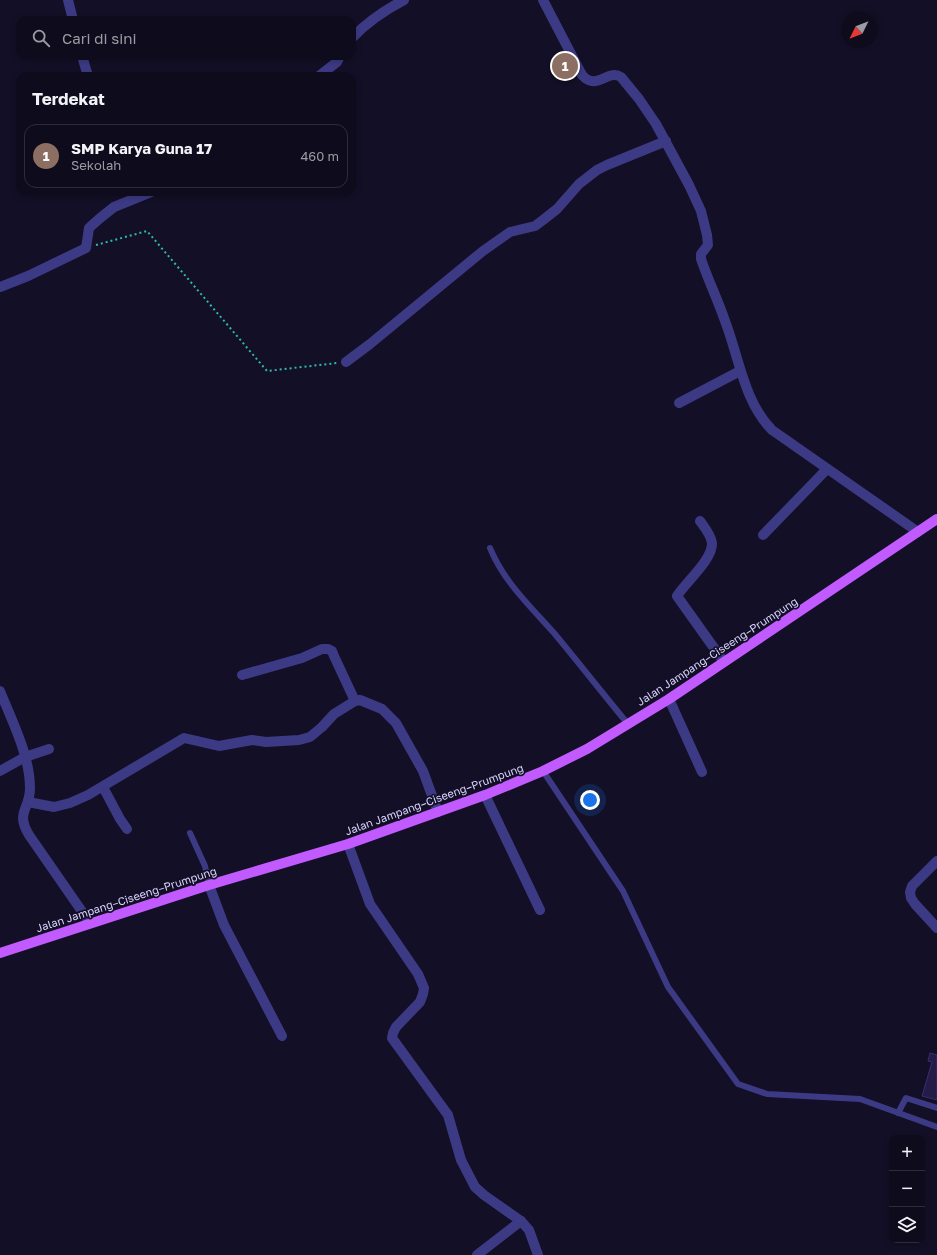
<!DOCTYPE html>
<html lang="id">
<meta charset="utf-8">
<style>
body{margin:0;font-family:"Golos Text",sans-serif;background:#171425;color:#f1f3f6}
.controls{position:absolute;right:12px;bottom:12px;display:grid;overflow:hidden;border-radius:8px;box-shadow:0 2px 6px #0003}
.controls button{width:36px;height:36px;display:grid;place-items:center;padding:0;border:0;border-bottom:1px solid #2e2b3b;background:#0e0b1c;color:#f1f3f6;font:20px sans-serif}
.compass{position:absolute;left:841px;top:12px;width:36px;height:36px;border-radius:50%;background:#0e0b1c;box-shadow:0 2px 6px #0003;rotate:227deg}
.you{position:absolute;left:590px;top:800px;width:14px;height:14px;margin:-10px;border:3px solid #fff;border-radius:50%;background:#1a73e8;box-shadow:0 0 0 6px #1a73e833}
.badge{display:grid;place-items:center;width:26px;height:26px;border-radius:50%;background:#0f766e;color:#fff;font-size:13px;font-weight:700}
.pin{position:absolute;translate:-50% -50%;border:2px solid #fff;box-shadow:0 1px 4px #0006}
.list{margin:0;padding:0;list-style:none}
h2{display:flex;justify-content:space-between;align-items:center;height:52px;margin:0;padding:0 16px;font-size:17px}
h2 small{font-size:13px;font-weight:400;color:#9b9ba3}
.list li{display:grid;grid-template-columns:26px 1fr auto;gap:12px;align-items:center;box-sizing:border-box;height:64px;margin:0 8px 8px;padding:0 8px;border:1px solid #2e2b3b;border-radius:12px}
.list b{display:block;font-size:15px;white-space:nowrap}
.list p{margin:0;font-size:13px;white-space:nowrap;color:#9b9ba3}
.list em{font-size:13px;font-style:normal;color:#9b9ba3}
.icon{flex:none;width:22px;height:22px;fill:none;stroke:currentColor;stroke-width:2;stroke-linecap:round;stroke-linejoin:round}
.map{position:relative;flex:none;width:937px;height:1255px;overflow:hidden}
.search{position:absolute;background:#0e0b1c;box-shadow:0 2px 6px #0003;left:16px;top:16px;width:340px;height:44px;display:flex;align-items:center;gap:10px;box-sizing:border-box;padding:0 14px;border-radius:12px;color:#9b9ba3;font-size:15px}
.panel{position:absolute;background:#0e0b1c;box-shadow:0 2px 6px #0003;left:16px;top:72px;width:340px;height:124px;border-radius:12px}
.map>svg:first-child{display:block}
</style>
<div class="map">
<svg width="937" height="1255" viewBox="0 0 937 1255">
<rect width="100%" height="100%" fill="#130f26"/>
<path fill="#241b47" stroke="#3b2d73" d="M930,1053L937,1055V1100L922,1096L932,1062L928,1061Z"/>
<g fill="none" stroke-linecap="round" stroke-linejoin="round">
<path stroke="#2fb8b0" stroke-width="2" stroke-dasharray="2 3" stroke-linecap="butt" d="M96,245L147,231L267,371L337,363"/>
<g stroke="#3d3a85" stroke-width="6">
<path d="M490,548C504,582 530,606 554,633C579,663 603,694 628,724"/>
<path d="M543,771L623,891L668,987L738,1084L767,1094L860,1099L937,1127"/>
<path d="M190,833L205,866L209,885"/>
<path d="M898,1113L906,1098L937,1108"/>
</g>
<g stroke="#3d3a85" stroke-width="10">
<path d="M68,0L73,20"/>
<path d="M543,0L582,75C597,92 608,68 621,77L639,99L656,124L689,185L701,211L707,235L708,245L701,254V259C708,280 718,300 725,321C739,357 744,402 772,430L918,532"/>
<path d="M352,38C367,22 385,10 404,0"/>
<path d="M82,56L88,76"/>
<path d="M319,76L337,62L340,56"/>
<path d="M0,287L28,276L86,248L89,228L99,219L114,207L151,192"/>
<path d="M346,362L370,344L483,251L510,232L535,226L543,220L557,209L579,184L597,170L607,165L666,141"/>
<path d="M679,403L740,371"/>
<path d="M700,521C705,528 711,535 712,543C713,559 686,582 677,596L724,662"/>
<path d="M763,535L827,469"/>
<path d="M242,675L302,658L322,649H328L332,651L334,656L355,701"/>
<path d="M0,691C12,721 30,756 30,788C30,810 15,812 29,835L90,923"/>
<path d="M669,699L702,772"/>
<path d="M0,771L25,757L49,749"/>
<path d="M103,787L120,819L127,829"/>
<path d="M485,795L540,910"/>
<path d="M28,802L54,807L70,803L88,795L184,738L219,746L252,740L266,742L299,740L310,737L322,727L334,714L355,701L360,700L382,709L396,723L423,771L438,812"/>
<path d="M348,844L370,904L418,974L424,988L423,994L420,1002L396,1027L393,1033L392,1038L448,1115L461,1160L475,1187L484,1195L521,1221L529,1230L538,1255"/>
<path d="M937,861L912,886L910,892L911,898L915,904L937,928"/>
<path d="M209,885L224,925L282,1036"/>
<path d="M477,1255L521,1221"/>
</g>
<path stroke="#c25bff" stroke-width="10" d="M0,953L209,885L348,844L485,795L543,771L587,749L669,699L937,519"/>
</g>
<g text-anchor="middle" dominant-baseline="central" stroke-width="3.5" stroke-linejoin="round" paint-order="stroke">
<g font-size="11" fill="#d9d4ff" stroke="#130f26">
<text transform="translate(717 651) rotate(-33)">Jalan Jampang–Ciseeng–Prumpung</text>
<text transform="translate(434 799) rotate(-20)">Jalan Jampang–Ciseeng–Prumpung</text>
<text transform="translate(126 899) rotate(-18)">Jalan Jampang–Ciseeng–Prumpung</text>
</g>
</g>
</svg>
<div class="controls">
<button>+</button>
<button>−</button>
<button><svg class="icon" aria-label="layers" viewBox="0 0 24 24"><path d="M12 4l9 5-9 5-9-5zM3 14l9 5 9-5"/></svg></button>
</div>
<svg class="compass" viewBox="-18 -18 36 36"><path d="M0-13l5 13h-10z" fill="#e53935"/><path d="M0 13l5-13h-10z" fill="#9b9ba3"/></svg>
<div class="you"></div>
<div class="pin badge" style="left:565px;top:66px;background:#8d6e63">1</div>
<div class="search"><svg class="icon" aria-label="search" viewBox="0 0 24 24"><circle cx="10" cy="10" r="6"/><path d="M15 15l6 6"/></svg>Cari di sini</div>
<section class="panel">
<h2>Terdekat<small></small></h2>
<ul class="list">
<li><span class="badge" style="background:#8d6e63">1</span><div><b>SMP Karya Guna 17</b><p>Sekolah</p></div><em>460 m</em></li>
</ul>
</section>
</div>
